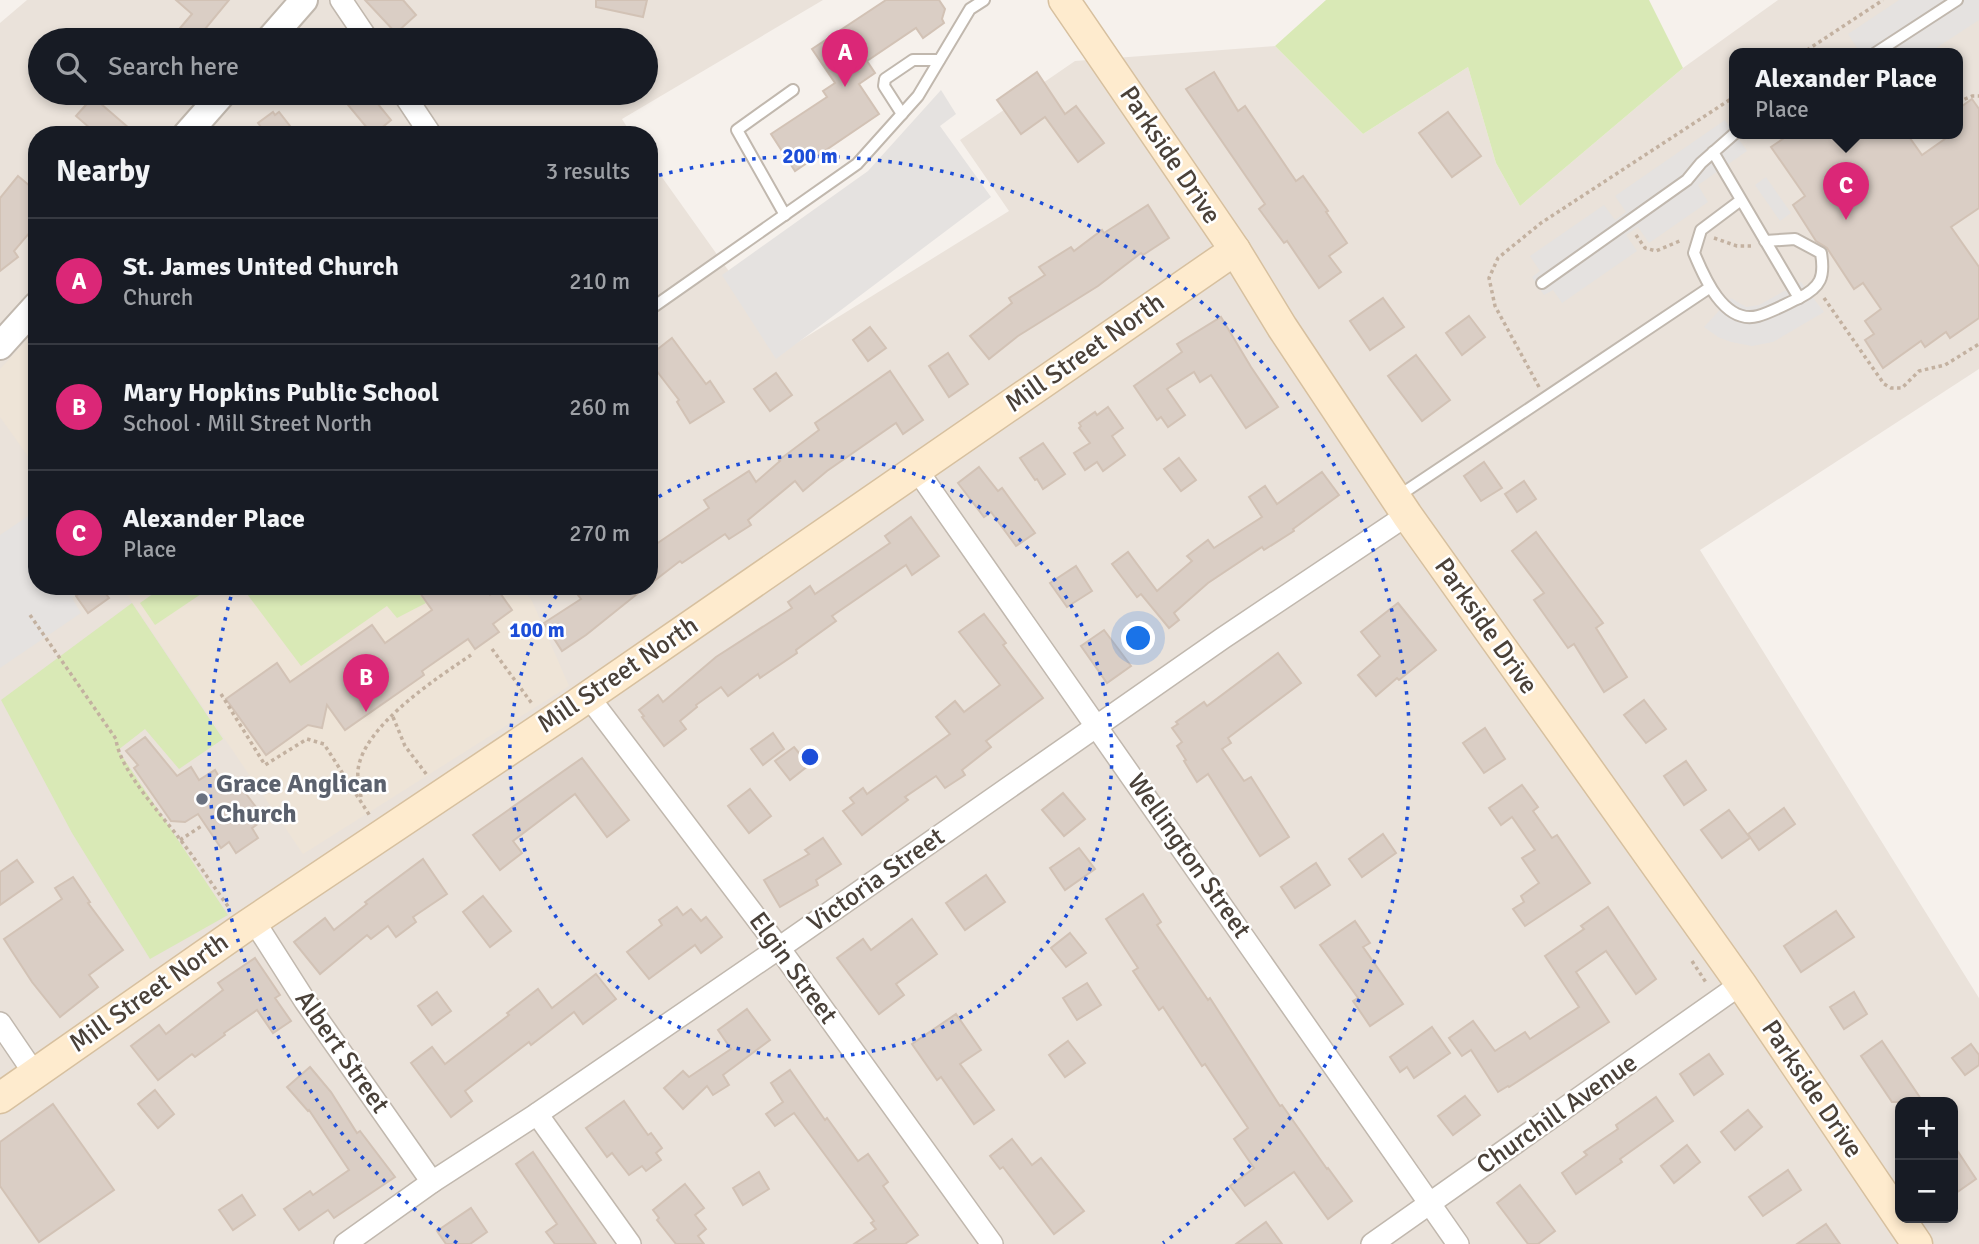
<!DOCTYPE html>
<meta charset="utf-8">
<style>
body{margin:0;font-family:Signika,sans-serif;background:#242831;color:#f1f3f6}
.controls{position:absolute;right:21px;bottom:21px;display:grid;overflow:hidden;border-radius:14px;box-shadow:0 4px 10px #0003}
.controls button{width:63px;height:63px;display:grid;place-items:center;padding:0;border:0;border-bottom:2px solid #363941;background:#171b24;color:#f1f3f6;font:35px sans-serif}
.you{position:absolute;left:1139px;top:639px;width:24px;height:24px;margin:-18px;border:5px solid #fff;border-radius:50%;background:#1a73e8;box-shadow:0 0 0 10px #1a73e833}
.badge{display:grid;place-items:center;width:46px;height:46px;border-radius:50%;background:#db2777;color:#fff;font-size:23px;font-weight:700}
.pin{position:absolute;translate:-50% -58px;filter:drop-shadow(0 2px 4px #0008)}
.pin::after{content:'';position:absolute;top:37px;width:24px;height:21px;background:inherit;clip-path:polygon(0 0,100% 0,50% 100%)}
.popup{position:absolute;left:1729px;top:48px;width:234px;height:91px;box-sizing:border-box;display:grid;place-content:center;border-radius:14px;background:#171b24;filter:drop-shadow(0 2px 5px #0005);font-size:23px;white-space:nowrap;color:#9ea1a6}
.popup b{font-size:26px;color:#f1f3f6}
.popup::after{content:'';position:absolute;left:50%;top:100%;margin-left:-14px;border:14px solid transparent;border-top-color:#171b24}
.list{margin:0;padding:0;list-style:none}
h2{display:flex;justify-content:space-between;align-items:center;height:91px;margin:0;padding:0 28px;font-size:30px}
h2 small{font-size:23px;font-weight:400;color:#9ea1a6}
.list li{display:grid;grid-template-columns:46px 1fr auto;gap:21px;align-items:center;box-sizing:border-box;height:126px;padding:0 28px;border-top:2px solid #363941}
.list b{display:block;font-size:26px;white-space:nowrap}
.list p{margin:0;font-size:23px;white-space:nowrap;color:#9ea1a6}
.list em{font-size:23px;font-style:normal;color:#9ea1a6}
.icon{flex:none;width:38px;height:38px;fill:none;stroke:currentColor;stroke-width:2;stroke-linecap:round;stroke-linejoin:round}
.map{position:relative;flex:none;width:1979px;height:1244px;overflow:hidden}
.search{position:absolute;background:#171b24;box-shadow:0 4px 10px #0003;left:28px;top:28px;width:630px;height:77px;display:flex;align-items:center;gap:18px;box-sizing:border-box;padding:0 24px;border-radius:38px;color:#9ea1a6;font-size:26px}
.panel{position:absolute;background:#171b24;box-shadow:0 4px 10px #0003;left:28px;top:126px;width:630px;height:469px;border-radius:28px}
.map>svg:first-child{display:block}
</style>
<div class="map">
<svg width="1979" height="1244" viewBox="0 0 1979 1244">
<rect width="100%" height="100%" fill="#f6f1ec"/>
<path fill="#eae2da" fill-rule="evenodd" d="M27,0H823L622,119L632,135H37V586H649V159L785,350L1009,211L960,140L1075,61L1275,46L1363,134L1468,67L1496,163L1520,206L1683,68L1778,0H1979V369L1700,550L1979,998V1244H0V23ZM40,40H646V93H40ZM1734,54H1958V134H1734ZM1900,1102H1953V1218H1900Z"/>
<g fill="#eee4d7">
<path d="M37,329V469L0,417V369Z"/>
<path d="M121,586H521L532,601L569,686L303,854Z"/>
</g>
<g fill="#d9e9b6">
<path d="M1326,0H1649L1683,68L1520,206L1496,163L1468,67L1363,134L1275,46Z"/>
<path d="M164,586H213L155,625L140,603Z"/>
<path d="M241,586H413L426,603L397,618L387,606L301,666Z"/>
<path d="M132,603L223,739L179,769L145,729L118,750L228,915L150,959L72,833L1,700Z"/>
</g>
<g fill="#e5e2e0">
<path d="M1899,0H1979V20L1927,54H1861L1848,34Z"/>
<path d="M941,90L956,114L940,126L991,197L776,359L722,275L868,171Z"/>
<path d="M1725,120L1747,151L1698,185L1708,202L1649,243L1638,227L1626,235L1637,251L1562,303L1553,290L1544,295L1532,277L1540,271L1530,256L1604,205L1615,220L1626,212L1615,196Z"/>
<path d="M1766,177L1791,213L1780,221L1755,185Z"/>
<path d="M1801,282L1824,312L1773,342L1752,346L1731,342L1718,337L1704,327L1731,298L1746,307L1759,305Z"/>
<path d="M37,510V586H91L72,598L81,613L0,668V535Z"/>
</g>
<g fill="#dacec5" stroke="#d2c2b5" stroke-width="2">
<path d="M176,0H229L196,40H170L192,14Z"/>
<path d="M365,0H403L416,15L396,33Z"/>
<path d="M596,0H647L643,17L596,7Z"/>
<path d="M886,0H939L945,9L942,19L944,23L923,38L916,28L867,61L875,73L859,84L879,114L795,171L771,134L827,97L823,91L835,83L812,49Z"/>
<path d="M1037,72L1065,114L1076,106L1104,143L1078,162L1045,117L1021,134L997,100Z"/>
<path d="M1214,72L1238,111L1245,106L1296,181L1303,176L1328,211L1326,212L1347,243L1329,256L1341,272L1319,288L1287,241L1284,243L1259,209L1265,204L1186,89Z"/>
<path d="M363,93H369L391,120L373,135L348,105Z"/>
<path d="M93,97L137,135H98L76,116Z"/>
<path d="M1972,99L1979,109V208L1951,227L1979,267V318L1950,338L1946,332L1925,347L1921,341L1883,368L1865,340L1874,334L1865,321L1881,309L1863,283L1854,289L1827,248L1816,241L1793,205L1805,196L1771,147L1790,134H1907L1922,155L1952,134H1958V109Z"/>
<path d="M273,112L275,115L279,112L297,135H267L258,123Z"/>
<path d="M1448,112L1481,156L1452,177L1419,133Z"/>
<path d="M18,176L37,192V224L14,251L18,257L0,271V198Z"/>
<path d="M1148,205L1169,238L1143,255L1141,253L1098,286L1018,336L989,359L970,336L1012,303L1009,298L1045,275L1039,267L1071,247L1074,251L1102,230L1104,233Z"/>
<path d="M1383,298L1404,327L1370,350L1350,321Z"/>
<path d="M1469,316L1485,337L1462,355L1446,333Z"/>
<path d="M1221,317L1251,367L1278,407L1246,428L1211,375L1200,382L1194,372L1167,389L1185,415L1168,427L1161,417L1157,420L1134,386L1182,352L1177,344Z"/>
<path d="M870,327L886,348L868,361L853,340Z"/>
<path d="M672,338L706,384L710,381L724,402L690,423L677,402L679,400L649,361V356Z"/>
<path d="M948,353L968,384L949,397L929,366Z"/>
<path d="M1416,355L1450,400L1422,421L1388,376Z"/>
<path d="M890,371L923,420L903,434L896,423L827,471L803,491L795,481L748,520L751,525L729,539L725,534L682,563L680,561L649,585V549L709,508L704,500L749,471L756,482L780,461L779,460L819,430L815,423Z"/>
<path d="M776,373L792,395L770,411L754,389Z"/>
<path d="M1108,407L1123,428L1112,436L1125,455L1103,471L1097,462L1085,470L1074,453L1090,443L1079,428L1081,426L1079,423L1095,412L1097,415Z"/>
<path d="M1043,443L1065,474L1043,489L1037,479L1035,480L1020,458Z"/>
<path d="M1179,458L1196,480L1181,491L1164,469Z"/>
<path d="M1484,462L1502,488L1481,501L1464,476Z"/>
<path d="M979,467L998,491L1002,488L1035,533L1016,546L991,512L984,517L958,483Z"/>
<path d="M1322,472L1339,495L1293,529L1294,531L1264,550L1262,547L1208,583L1174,613L1179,620L1169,628L1141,594L1137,597L1112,564L1128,552L1157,591L1192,561L1187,556L1208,540L1214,548L1262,517L1249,497L1265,486L1277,504Z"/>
<path d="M1524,481L1536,499L1517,512L1505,494Z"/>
<path d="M911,517L939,556L912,575L906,565L832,616L836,621L796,650L797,653L760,678L758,674L728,696L721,687L696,705L697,707L680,721L686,729L664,746L642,717L644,716L639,710L658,695L663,702L716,657L792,608L788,602L810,586L815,594L890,543L885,536Z"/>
<path d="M1536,532L1603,623L1596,628L1627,677L1604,692L1574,644L1568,648L1534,600L1544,593L1512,551Z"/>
<path d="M1076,566L1092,591L1067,607L1050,583Z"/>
<path d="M89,586H100L109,598L88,613L76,596Z"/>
<path d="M415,586H484L490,595L498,590L512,610L493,624L499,632L475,649L468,639L422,671L424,675L345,730L327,705L322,728L308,725L266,755L226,699L277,663L290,682L372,625L385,643L432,610Z"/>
<path d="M571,586H647L586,635L562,651L544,623L581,599Z"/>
<path d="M1398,603L1436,650L1399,680L1397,678L1376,696L1358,675L1380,656L1361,632Z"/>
<path d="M984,614L1006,643L1003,645L1043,698L986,741L991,747L962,770L965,775L945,788L936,776L905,797L908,800L862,835L843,811L854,803L850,798L863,788L867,794L950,734L936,717L955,701L964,712L1000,685L959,632Z"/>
<path d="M1104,630L1131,666L1107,683L1081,646Z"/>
<path d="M1278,653L1301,683L1228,738L1231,743L1222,749L1244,781L1251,777L1289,837L1260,856L1208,774L1197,782L1184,761L1186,760L1177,746L1182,742L1172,728L1178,724L1176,722L1204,702L1207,706Z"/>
<path d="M1644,700L1666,729L1646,743L1624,715Z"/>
<path d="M1485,728L1505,759L1484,773L1463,743Z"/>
<path d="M773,733L784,749L763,765L751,749Z"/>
<path d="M145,737L177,776L191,767L199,780L215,770L226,789L237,782L265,819L252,828L258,838L236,853L229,842L221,848L198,814L185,822L171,821L134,768L138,765L126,751Z"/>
<path d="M794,747L809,765L790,780L775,761Z"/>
<path d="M582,758L629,820L607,837L575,794L513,841L522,853L500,870L473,835Z"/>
<path d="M1686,761L1706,790L1684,805L1664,776Z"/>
<path d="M1522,785L1538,807L1533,811L1552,838L1557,835L1590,883L1525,926L1513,909L1524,902L1521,896L1539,883L1522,858L1535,850L1512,817L1501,825L1489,808Z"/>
<path d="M750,789L771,816L749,833L728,806Z"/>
<path d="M1063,793L1085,819L1064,836L1042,810Z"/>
<path d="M1784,808L1795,824L1759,850L1748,834Z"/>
<path d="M1729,810L1750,838L1722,858L1701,830Z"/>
<path d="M1383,834L1396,853L1362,877L1349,859Z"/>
<path d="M823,838L841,864L816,880L818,885L780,907L764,880L809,854L805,850Z"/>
<path d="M1079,848L1095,869L1065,890L1050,868Z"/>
<path d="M423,859L447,894L413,917L416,922L396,937L388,926L371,939L367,935L320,974L294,942L325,918L334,930L367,904L365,902Z"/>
<path d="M17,860L33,882L0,905V872Z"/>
<path d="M1316,863L1330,885L1295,908L1281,887Z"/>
<path d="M986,875L1005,902L965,930L946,903Z"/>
<path d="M73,877L90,902L88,903L123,950L89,975L98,987L60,1017L32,982L4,939L62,899L55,888Z"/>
<path d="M1143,894L1161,922L1157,925L1208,1000L1210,998L1280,1106L1282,1105L1327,1169L1328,1168L1352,1201L1328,1219L1294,1172L1245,1206L1230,1186L1254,1168L1234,1139L1248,1128L1205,1064L1202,1066L1163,1007L1159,1010L1133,971L1138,968L1106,919Z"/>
<path d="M483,896L511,931L490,947L463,912Z"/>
<path d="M677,907L683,915L691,909L701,921L706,917L722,937L701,953L695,945L649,979L627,952L662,925L659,920Z"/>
<path d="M1608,907L1656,979L1636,994L1606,951L1576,972L1609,1022L1509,1087L1508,1086L1498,1092L1471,1050L1462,1056L1449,1038L1473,1021L1495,1051L1525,1032L1530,1039L1579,1007L1545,956L1584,929L1581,926Z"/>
<path d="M1836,911L1854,937L1801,972L1784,946Z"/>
<path d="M912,919L937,954L896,984L904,995L879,1014L837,958L863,939L871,950Z"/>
<path d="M1355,921L1370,943L1363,947L1403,1004L1370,1026L1353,1001L1358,998L1320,945Z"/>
<path d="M1070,933L1086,953L1066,967L1051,948Z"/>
<path d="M255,958L280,995L275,998L291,1021L273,1033L257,1010L224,1033L225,1035L195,1057L192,1054L158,1080L131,1046L159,1025L166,1034L223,990L218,983Z"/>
<path d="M596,974L616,999L583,1024L574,1012L531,1045L529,1042L465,1091L472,1101L451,1117L411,1063L432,1047L445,1064L509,1015L507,1013L538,989L552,1008Z"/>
<path d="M1087,983L1101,1005L1077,1020L1063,998Z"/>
<path d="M437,992L451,1011L432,1025L418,1006Z"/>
<path d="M1854,992L1867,1014L1844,1029L1830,1007Z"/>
<path d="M747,1009L770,1040L723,1075L729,1085L713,1095L707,1086L683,1109L664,1088L683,1071L689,1077L731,1049L718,1030Z"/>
<path d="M956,1014L981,1050L960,1064L994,1110L974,1124L941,1077L937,1080L912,1044Z"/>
<path d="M1432,1027L1450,1053L1414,1078L1407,1067L1400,1072L1390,1057Z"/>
<path d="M1068,1041L1085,1063L1065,1077L1049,1055Z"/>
<path d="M1882,1041L1923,1102H1892L1861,1056Z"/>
<path d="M1971,1044L1979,1055V1065L1965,1075L1952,1058Z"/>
<path d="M1709,1054L1723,1074L1694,1095L1680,1074Z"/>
<path d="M310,1067L331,1092L357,1133L360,1131L395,1177L334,1218L328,1210L299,1230L284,1209L310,1191L313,1195L349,1170L309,1110L308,1111L287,1087Z"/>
<path d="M790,1070L825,1120L827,1118L858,1161L868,1154L888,1182L883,1186L918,1235L905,1244H854L876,1229L871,1223L874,1221L794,1113L775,1126L766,1114L783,1102L771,1083Z"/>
<path d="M155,1090L174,1114L158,1128L138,1104Z"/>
<path d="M1465,1096L1480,1115L1453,1135L1438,1116Z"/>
<path d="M1656,1097L1673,1121L1620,1159L1622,1162L1576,1194L1562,1173L1587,1155L1584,1152L1618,1129L1616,1125Z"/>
<path d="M624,1101L648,1135L651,1133L662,1148L656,1153L661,1160L646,1171L642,1166L629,1175L612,1153L607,1157L586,1128Z"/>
<path d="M53,1104L114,1190L39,1242L0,1186V1142Z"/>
<path d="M1748,1110L1762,1127L1735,1150L1721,1132Z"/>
<path d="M1012,1139L1032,1165L1041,1158L1084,1211L1054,1234L1003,1167L1000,1169L990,1156Z"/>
<path d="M1953,1144L1976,1179L1953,1195Z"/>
<path d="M1687,1145L1700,1162L1674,1183L1661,1166Z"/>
<path d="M533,1152L569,1205L596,1244H555L546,1232L557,1224L516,1164Z"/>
<path d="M1788,1170L1801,1190L1763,1216L1749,1197Z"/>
<path d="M759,1172L769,1189L743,1205L733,1188Z"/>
<path d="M685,1184L704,1208L695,1215L706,1229L698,1236L704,1244H676L657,1220L659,1218L653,1210Z"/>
<path d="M1520,1185L1555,1231L1538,1244H1528L1497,1203Z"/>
<path d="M242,1195L255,1215L233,1230L219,1210Z"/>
<path d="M471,1208L487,1232L470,1244H446L437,1231Z"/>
<path d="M1266,1222L1282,1244H1236Z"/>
<path d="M1826,1224L1840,1244H1797Z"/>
</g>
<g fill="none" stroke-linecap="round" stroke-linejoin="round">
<defs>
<g id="service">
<path d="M1874,54L1957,0"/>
<path d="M902,114L884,86L885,79L913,60H939"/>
<path d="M1713,152L1799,298C1786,304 1772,312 1758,316C1724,325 1704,277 1694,253L1701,230L1741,200"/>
<path d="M785,215L737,130L793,90"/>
<path d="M1765,241L1795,239L1821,253C1825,277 1821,287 1799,298"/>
<path d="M1542,283L1687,180L1701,163L1734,134"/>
<path d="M649,310L857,164L918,96L970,9L984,0"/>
<path d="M1397,497L1709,288"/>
</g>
<g id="minor">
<path d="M341,0L368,40"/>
<path d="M403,93L431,135"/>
<path d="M917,470L1458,1244"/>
<path d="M588,696L779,948L992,1244"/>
<path d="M254,921L305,1001L432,1182"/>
<path d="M0,1023L34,1073"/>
<path d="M537,1114L630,1244"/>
<path d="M345,1244L432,1182L537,1114L779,948L1223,638L1407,515"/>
<path d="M1372,1244L1741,984"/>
</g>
<g id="tertiary">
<path d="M269,40L304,0"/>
<path d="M186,135L223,93"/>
<path d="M0,346L37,305"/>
</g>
<g id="secondary">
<path d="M1064,0L1235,250L1282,327L1407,515L1741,984L1917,1244"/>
<path d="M0,1098L243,928L573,707L1235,250"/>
</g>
</defs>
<use href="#service" stroke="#c1b8ae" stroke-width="14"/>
<use href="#minor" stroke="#c1b8ae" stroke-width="24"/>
<use href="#tertiary" stroke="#c1b8ae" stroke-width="30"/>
<use href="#secondary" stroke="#d7c09f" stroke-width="33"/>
<g stroke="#c3b1a0" stroke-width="3.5" stroke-dasharray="3.5 3.5" stroke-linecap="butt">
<path d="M1801,54L1883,0"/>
<path d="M1958,102L1972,96H1979"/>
<path d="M1636,235L1645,248L1656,251L1682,240"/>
<path d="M1714,238L1737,246H1751"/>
<path d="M1824,298L1884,384L1891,388H1902L1919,371L1945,365L1979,344"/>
<path d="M1539,387L1495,306L1489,278L1498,258L1541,223L1734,97"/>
<path d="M30,615L116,739C119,769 160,813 179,838C197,861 213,886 230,909"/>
<path d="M492,649L533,705"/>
<path d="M221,694L265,765L307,739L324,744L370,816"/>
<path d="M393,717L405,746L427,775"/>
<path d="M361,797C360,789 357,778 358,770C363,726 437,678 471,655"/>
<path d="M180,840L203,825"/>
<path d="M1692,961L1707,984"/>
</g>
<use href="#service" stroke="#fff" stroke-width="10"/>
<use href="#minor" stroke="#fff" stroke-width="21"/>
<use href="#tertiary" stroke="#fff" stroke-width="26"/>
<use href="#secondary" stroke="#feebce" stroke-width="30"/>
</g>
<g fill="none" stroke="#1d4ed8" stroke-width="3.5" stroke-dasharray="3.5 7">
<path d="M650 502A301 301 0 1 1 562 587"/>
<path d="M457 1243A601 601 0 0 1 234 586M649 178A601 601 0 0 1 1163 1243"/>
</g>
<circle fill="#6b7280" stroke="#fff" stroke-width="2.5" cx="202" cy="799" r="7"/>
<g text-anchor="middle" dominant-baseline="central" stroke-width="5" stroke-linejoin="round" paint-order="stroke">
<g font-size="26" fill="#4a4139" stroke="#fff">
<text transform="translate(1170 155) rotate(56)">Parkside Drive</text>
<text transform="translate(1085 353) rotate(-35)">Mill Street North</text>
<text transform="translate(1486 626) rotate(55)">Parkside Drive</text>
<text transform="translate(618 675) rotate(-34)">Mill Street North</text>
<text transform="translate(1189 856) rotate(55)">Wellington Street</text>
<text transform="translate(876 880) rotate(-35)">Victoria Street</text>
<text transform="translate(793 968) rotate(54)">Elgin Street</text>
<text transform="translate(149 993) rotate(-35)">Mill Street North</text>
<text transform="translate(342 1052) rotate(55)">Albert Street</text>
<text transform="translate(1812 1089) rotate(56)">Parkside Drive</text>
<text transform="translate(1557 1114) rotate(-35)">Churchill Avenue</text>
</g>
<g font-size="26" font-weight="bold" fill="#5b616d" stroke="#fff" text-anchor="start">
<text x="216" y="784">Grace Anglican<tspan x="216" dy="30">Church</tspan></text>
</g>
</g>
<circle cx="810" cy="757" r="10" fill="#1d4ed8" stroke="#fff" stroke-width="3.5"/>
<g font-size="21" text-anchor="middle" font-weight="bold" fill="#1d4ed8" stroke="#fff" stroke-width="5" stroke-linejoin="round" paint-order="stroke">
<text x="810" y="163">200 m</text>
<text x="537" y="637">100 m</text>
</g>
</svg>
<div class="controls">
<button>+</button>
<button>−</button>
</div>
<div class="you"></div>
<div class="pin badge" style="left:845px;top:87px">A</div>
<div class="pin badge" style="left:366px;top:712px">B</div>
<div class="pin badge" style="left:1846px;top:220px">C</div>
<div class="popup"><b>Alexander Place</b>Place</div>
<div class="search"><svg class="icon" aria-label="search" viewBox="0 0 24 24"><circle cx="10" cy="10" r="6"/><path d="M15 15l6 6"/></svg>Search here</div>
<section class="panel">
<h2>Nearby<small>3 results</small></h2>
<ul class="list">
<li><span class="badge">A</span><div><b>St. James United Church</b><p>Church</p></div><em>210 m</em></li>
<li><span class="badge">B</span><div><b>Mary Hopkins Public School</b><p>School · Mill Street North</p></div><em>260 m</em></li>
<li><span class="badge">C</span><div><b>Alexander Place</b><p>Place</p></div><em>270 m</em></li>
</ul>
</section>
</div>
